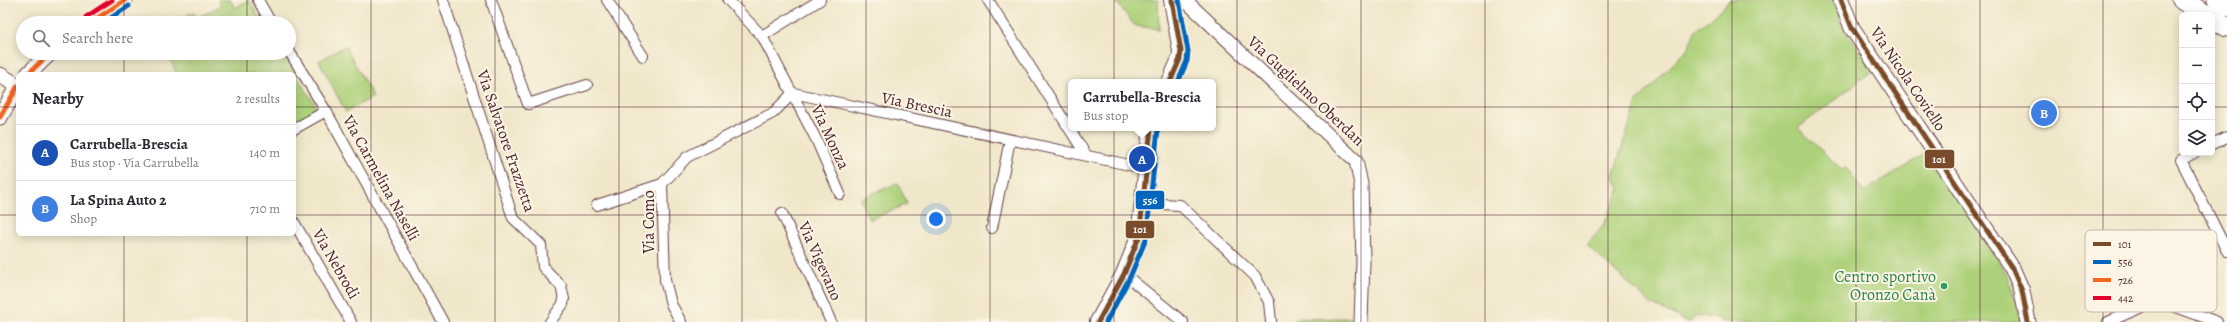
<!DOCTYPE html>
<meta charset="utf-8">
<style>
body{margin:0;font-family:Alegreya,serif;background:#f7f7f7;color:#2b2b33}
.controls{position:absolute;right:12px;top:12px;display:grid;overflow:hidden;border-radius:6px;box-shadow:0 2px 10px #0003}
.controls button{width:36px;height:36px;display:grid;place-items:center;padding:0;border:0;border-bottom:1px solid #e1e1e2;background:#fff;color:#2b2b33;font:20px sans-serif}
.you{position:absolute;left:936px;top:219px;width:14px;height:14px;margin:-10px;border:3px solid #fff;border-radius:50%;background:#1a73e8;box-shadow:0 0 0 6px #1a73e833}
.badge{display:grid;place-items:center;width:26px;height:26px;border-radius:50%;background:#1f6fb2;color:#fff;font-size:13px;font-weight:700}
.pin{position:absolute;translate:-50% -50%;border:2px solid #fff;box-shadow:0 1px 4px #0006}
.popup{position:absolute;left:1068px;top:79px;width:148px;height:52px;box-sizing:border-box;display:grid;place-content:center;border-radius:6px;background:#fff;filter:drop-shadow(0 1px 3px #0005);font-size:13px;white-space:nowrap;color:#7c7c81}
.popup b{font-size:15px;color:#2b2b33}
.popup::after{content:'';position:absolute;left:50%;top:100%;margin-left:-8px;border:8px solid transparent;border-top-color:#fff}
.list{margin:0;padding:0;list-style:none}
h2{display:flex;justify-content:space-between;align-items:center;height:52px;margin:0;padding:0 16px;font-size:17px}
h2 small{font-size:13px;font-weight:400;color:#7c7c81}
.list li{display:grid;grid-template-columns:26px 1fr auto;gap:12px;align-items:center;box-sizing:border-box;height:56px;padding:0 16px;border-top:1px solid #e1e1e2}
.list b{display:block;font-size:15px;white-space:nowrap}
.list p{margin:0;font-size:13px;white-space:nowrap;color:#7c7c81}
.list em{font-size:13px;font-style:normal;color:#7c7c81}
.icon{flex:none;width:22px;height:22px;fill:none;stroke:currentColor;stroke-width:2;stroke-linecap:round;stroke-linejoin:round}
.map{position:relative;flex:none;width:2227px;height:322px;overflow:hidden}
.search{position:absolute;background:#fff;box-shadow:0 2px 10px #0003;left:16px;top:16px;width:280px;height:44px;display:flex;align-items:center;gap:10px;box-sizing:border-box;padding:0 14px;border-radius:22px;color:#7c7c81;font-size:15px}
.panel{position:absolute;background:#fff;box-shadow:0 2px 10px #0003;left:16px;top:72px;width:280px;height:164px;border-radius:6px}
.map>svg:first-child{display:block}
</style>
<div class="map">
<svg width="2227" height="322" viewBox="0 0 2227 322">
<rect width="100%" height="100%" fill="#fcf5e5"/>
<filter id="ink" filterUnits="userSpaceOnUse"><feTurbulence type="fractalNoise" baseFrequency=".025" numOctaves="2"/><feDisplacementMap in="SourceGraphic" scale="8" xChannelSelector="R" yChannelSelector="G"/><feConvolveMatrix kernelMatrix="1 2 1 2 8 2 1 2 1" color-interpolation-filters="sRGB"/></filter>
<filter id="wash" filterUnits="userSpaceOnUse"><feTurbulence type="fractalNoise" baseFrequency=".012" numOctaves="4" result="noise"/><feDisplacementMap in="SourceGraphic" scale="16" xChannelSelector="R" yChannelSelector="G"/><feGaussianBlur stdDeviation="0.9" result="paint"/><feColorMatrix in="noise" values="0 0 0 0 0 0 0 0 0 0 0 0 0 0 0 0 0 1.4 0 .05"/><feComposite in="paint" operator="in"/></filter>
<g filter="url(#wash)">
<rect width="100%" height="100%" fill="#f0e7ca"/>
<g fill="#add17a" stroke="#7c7852">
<path d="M218,0H230L235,8L249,0L262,23H174L193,12L197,18L220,6Z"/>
<path d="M1115,0H1158L1159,29L1135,26Z"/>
<path d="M1729,0H1834L1841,24L1872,71L1798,128L1842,170L1846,168L1864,192L1928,152C1960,200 2013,264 2021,322H1723L1717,318L1696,315L1691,322H1685L1675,315L1651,304L1587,245L1603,226L1620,189L1613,175L1637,102L1689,47L1695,31L1723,8Z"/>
<path d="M345,46L373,97L346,112L319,61Z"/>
<path d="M167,53H282L318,109L294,123V74H177Z"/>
<path d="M898,183L907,204L869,220L860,199Z"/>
<path d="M1351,318V322H1295V319Z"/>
</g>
</g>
<g filter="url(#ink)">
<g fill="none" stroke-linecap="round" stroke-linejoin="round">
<defs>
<g id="minor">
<path d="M258,0L271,23"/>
<path d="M443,0L513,218L541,245L543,267L561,286L564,299L563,304L550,322"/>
<path d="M491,0L528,104L587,85"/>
<path d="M607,0L643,56"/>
<path d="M728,0L762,36L816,139L840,194"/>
<path d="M988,0L1086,155"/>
<path d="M762,36L820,0"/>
<path d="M289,51L326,111L443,322"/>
<path d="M793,93L1148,169"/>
<path d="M294,129L326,111"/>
<path d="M2212,144L2227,137"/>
<path d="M2194,153L2181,160L2227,251"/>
<path d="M1144,203L1180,205L1255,276L1269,302L1271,322"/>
<path d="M597,205L662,184"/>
<path d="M782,213L831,322"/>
<path d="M294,222L351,322"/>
<path d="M992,228L1010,140"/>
<path d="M1124,274L1183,322"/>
<path d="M681,322L671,304L665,280L662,184L687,157L773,113L793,93"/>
<path d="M2108,322L2151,303L2160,301L2217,322"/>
</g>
<path id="tertiary" d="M1185,0L1356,161L1361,184L1363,261L1361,322"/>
<g id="secondary">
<path d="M1841,0L1852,28L2012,268L2022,291L2028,322"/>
<path d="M90,23L125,0"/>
<path d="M28,74L50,53"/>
<path d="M0,75L18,86"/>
<path d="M0,117L18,86"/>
</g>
<g id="primary">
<path d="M1170,82L1180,59L1181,51L1172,0"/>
<path d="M1098,322L1124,274L1139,237L1151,128"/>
</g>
<g id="motorway">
<path d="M2182,0L2207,15"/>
<path d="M2217,0L2227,6"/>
<path d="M2212,18L2227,27"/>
</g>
</defs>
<use href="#minor" stroke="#633d43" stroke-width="12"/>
<use href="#tertiary" stroke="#633d43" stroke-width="15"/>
<use href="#secondary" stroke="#633d43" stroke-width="17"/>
<use href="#primary" stroke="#633d43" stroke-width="18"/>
<use href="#motorway" stroke="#633d43" stroke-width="21"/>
<use href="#minor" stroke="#fff" stroke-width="10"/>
<use href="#tertiary" stroke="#fff" stroke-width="13"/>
<use href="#secondary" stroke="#fff" stroke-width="15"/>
<use href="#primary" stroke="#fff" stroke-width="16"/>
<use href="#motorway" stroke="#fff" stroke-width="19"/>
<defs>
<g id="bus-1">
<path d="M1841,0L1852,28L2012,268L2022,291L2028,322"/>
<path d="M1170,82L1180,59L1181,51L1172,0"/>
<path d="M1098,322L1124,274L1139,237L1151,128"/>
</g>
<g id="bus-2">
<path d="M103,23L129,6"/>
<path d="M1178,82L1187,61L1188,51L1179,0"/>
<path d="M1106,322L1130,277L1146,239L1158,129"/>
</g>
<g id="bus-3">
<path d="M90,23L125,0"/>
<path d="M28,74L50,53"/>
<path d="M0,117L18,86"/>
</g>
<path id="bus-4" d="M86,17L112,0"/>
</defs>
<use href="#bus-1" stroke="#fcf5e5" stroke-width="8"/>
<use href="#bus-2" stroke="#fcf5e5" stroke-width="8"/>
<use href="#bus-3" stroke="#fcf5e5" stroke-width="8"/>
<use href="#bus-4" stroke="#fcf5e5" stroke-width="8"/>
<use href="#bus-1" stroke="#7a4b2a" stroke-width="5"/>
<use href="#bus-2" stroke="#0065bd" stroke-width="5"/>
<use href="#bus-3" stroke="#f26522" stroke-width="5"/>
<use href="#bus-4" stroke="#e4002b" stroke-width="5"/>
</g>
</g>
<path fill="none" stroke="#4a1f2b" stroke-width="1" stroke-opacity="0.55" d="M124,0V23M247,0V23M371,0V322M495,0V322M619,0V322M742,0V322M866,0V322M990,0V322M1114,0V322M1237,0V322M1361,0V322M1485,0V322M1608,0V322M1732,0V322M1856,0V322M1980,0V322M2103,0V322M124,53V74M247,53V74M0,107H18M294,107H2182M2212,107H2227M0,215H18M294,215H2227M124,234V322M247,234V322"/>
<circle fill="#2e9e5b" stroke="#fcf5e5" stroke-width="1.5" cx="1944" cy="286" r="4"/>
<g text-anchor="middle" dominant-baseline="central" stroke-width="4" stroke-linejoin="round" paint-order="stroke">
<g font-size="16" fill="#4a1f2b" stroke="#fcf5e5">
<text transform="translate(1908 79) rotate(56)">Via Nicola Coviello</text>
<text transform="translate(1306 91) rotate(43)">Via Guglielmo Oberdan</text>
<text transform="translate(917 105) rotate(12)">Via Brescia</text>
<text transform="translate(830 137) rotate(65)">Via Monza</text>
<text transform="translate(506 141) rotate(71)">Via Salvatore Frazzetta</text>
<text transform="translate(381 178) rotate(61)">Via Carmelina Naselli</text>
<text transform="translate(649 222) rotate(-90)">Via Como</text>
<text transform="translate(820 261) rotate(66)">Via Vigevano</text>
<text transform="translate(336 264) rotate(60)">Via Nebrodi</text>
</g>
<g font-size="16" fill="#27864d" stroke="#fcf5e5" text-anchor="end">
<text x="1936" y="277">Centro sportivo<tspan x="1936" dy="18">Oronzo Canà</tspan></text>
</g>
</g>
<rect x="2085" y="230" width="132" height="82" rx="6" fill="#fcf5e5" stroke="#c7b5ad" stroke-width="1"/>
<rect x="2093" y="242" width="18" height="4" fill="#7a4b2a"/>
<rect x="2093" y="260" width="18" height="4" fill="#0065bd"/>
<rect x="2093" y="278" width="18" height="4" fill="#f26522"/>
<rect x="2093" y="296" width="18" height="4" fill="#e4002b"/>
<g font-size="11" fill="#4a1f2b">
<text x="2118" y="248">101</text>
<text x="2118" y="266">556</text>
<text x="2118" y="284">726</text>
<text x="2118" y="302">442</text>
</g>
<g stroke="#fcf5e5" stroke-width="1.5">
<rect x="1924" y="149" width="31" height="20" rx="4" fill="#7a4b2a"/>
<rect x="1135" y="190" width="30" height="20" rx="4" fill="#0065bd"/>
<rect x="1125" y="220" width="30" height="19" rx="4" fill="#7a4b2a"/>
</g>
<g font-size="11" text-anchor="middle" font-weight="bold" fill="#fff">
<text x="1939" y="163">101</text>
<text x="1150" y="204">556</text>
<text x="1140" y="233">101</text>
</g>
</svg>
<div class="controls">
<button>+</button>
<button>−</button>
<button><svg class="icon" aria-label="locate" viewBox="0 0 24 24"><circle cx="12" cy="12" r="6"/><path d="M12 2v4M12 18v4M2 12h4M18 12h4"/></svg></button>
<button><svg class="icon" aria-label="layers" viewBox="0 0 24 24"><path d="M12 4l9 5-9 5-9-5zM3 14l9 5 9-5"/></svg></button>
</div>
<div class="you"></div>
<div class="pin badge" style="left:1142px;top:159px;background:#1a4fb4">A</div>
<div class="popup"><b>Carrubella-Brescia</b>Bus stop</div>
<div class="pin badge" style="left:2044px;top:113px;background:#3f7fe0">B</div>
<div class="search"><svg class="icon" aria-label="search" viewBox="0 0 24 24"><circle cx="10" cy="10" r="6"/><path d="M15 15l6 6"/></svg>Search here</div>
<section class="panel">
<h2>Nearby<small>2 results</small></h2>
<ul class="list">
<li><span class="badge" style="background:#1a4fb4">A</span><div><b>Carrubella-Brescia</b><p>Bus stop · Via Carrubella</p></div><em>140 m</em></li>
<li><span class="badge" style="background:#3f7fe0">B</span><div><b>La Spina Auto 2</b><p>Shop</p></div><em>710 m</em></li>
</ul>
</section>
</div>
